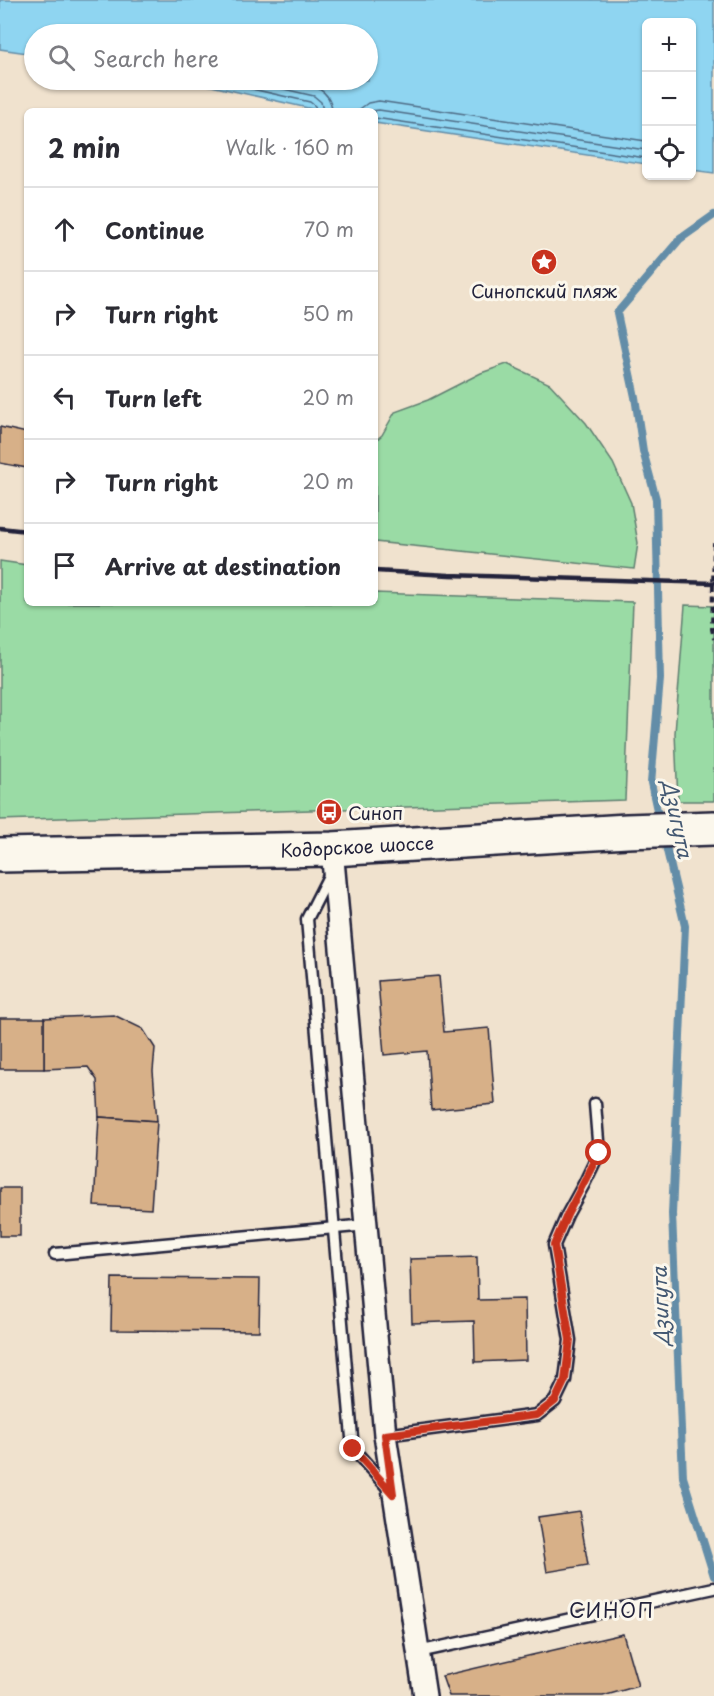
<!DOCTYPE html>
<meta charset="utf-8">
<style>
body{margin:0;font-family:"Playpen Sans",sans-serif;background:#f7f7f7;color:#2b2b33}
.controls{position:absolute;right:18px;top:18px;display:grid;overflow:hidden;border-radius:9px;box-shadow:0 2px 4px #0004}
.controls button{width:54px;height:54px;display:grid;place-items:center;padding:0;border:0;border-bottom:2px solid #e1e1e2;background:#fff;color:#2b2b33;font:30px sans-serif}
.stop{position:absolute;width:18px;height:18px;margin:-14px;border:4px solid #c8321e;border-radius:50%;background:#fff}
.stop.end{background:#c8321e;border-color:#fff;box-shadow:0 2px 6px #0008}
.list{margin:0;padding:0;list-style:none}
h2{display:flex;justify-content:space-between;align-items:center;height:78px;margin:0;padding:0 24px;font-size:26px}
h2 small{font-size:20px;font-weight:400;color:#7c7c81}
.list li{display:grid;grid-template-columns:39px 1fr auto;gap:18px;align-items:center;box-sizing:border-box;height:84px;padding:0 24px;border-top:2px solid #e1e1e2}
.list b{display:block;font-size:22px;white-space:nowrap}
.list em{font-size:20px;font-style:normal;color:#7c7c81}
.icon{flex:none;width:33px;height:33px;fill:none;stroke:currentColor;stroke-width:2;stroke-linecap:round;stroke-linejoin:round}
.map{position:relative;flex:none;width:714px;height:1696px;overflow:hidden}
.search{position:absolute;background:#fff;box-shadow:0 2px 4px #0004;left:24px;top:24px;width:354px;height:66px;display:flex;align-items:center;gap:15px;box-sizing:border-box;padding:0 21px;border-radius:33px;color:#7c7c81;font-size:22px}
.panel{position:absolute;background:#fff;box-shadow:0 2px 4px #0004;left:24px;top:108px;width:354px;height:498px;border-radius:9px}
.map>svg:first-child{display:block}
</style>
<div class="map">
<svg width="714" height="1696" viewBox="0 0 714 1696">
<rect width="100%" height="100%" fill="#f0e2ce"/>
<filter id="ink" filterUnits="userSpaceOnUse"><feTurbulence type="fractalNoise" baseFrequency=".0167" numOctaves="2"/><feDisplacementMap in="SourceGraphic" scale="12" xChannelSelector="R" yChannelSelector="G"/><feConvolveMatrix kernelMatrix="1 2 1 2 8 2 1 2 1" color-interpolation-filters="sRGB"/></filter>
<g filter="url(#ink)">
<g fill="#9adba5" stroke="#5e7e70" stroke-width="1.5">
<path d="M507,364L550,384L586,423L613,463L631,503L638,543L634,569L375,542V441L382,435L395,412L428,400L481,373Z"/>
<path d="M0,561L27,565V603H375V593L633,602L625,800L0,820Z"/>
<path d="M685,605L714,606V801H678L675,733Z"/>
</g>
<path fill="#8fd5f1" stroke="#638da8" stroke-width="1.5" d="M0,0H714V173L692,170V22H646V164L375,123V111H321L185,80H368V34H34V54L0,49Z"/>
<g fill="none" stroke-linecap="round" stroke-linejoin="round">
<g stroke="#4e6a84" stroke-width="1.5">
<path d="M212,80L310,102L315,106L316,111"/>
<path d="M245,80L314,96L321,102L323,111"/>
<path d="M285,80C305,84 331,85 332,111"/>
<path d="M357,111L368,103L379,101L646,141"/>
<path d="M371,111L379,110L646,150"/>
<path d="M375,118L646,158"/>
</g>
<g stroke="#638da8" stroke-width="8">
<path d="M660,824L651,783L660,679L656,499L643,451L635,397L617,313L680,239L714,215"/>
<path d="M664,838L685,926L672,1214L683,1477L714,1576"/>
</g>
</g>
<g fill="#d7b088" stroke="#22223b" stroke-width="1.5">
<path d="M0,427L27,433V468L0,463Z"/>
<path d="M439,976L444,1032L489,1028L495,1104L431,1110L427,1051L384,1055L378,981Z"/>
<path d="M114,1015L143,1029L155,1048L153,1071L157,1121L99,1117L97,1080L88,1067L44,1069V1018Z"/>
<rect x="0" y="1018" width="44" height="51"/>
<path d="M99,1117L157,1121L151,1209L94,1206Z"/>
<rect x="0" y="1188" width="20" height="48"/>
<path d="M477,1257L478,1300L525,1299L526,1360L475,1362L474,1321L412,1323L410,1259Z"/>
<path d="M112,1278L260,1279L259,1331L111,1330Z"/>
<path d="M579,1511L588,1565L547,1572L538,1517Z"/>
<path d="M623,1634L638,1686L603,1696H449L442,1676Z"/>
</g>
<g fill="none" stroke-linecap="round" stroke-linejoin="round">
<defs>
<g id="service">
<path d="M331,872L307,919L353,1449L389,1489"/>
<path d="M55,1254L367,1225"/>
<path d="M385,1435L537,1415L555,1401L565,1380L570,1340L554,1245L567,1215L584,1184L599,1153L595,1104"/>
<path d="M418,1652L714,1588"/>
</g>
<path id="minor" d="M332,849L385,1435L425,1696"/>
<path id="trunk" d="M0,855L332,849L627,831L714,828"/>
</defs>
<use href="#service" stroke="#22223b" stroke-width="15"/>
<use href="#minor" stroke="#22223b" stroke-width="26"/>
<use href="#trunk" stroke="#22223b" stroke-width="38"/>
<path stroke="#22223b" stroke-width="4" stroke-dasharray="6 4.5" stroke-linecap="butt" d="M714,543L712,629L714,639"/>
<use href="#service" stroke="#fbf7ec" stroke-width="10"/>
<use href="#minor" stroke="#fbf7ec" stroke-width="21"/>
<use href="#trunk" stroke="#fbf7ec" stroke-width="33"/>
<g stroke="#22223b" stroke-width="4.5">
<path d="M0,528L27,531"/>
<path d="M375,571L449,575L714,583"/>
</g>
</g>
</g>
<g fill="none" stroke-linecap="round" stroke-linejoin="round" filter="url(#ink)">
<path stroke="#c8321e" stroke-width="8" d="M353,1449L393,1494L385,1435L537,1415L555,1401L565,1380L570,1340L554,1245L567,1215L599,1153"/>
</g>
<defs>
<symbol id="sight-disc" viewBox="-11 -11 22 22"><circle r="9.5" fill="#c8321e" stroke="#fbf7ec"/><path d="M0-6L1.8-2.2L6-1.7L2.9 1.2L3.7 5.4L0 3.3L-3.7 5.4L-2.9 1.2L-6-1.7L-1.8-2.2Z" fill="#fff"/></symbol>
<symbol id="bus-disc" viewBox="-11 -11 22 22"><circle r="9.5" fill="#c8321e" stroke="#fbf7ec"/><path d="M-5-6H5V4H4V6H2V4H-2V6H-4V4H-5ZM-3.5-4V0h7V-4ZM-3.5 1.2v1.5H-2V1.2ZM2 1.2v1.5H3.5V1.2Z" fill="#fff"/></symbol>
</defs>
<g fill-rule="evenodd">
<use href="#sight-disc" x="529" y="247" width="30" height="30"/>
<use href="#bus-disc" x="314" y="797" width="30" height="30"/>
</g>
<g text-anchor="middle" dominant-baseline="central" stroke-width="6" stroke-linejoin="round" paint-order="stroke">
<g font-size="18" fill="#22223b" stroke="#fbf7ec">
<text x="544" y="290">Синопский пляж</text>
<text x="348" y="812" text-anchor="start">Синоп</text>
</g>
<g font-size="18" fill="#22223b" stroke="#fbf7ec">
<text transform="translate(357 846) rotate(-3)">Кодорское шоссе</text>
</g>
<g font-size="20" font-style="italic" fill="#435872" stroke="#fbf7ec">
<text transform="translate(678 819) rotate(78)">Дзигута</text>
<text transform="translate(660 1306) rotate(-92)">Дзигута</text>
</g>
<g font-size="20" letter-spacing="1.5" fill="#22223b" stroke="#fbf7ec">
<text x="612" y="1610">СИНОП</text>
</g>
</g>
</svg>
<div class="controls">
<button>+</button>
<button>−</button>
<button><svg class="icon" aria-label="locate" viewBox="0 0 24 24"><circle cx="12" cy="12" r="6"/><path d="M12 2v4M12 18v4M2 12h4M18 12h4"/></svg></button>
</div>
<div class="stop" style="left:599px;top:1153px"></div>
<div class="stop end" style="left:353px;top:1449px"></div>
<div class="search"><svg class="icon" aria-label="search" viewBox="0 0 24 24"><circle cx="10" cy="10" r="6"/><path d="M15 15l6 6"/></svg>Search here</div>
<section class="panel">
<h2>2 min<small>Walk · 160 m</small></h2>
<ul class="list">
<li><svg class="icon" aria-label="ahead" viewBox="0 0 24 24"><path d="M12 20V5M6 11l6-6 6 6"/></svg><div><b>Continue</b></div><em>70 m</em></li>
<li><svg class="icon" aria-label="right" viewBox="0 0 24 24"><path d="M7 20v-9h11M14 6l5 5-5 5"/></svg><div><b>Turn right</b></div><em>50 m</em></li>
<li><svg class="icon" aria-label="left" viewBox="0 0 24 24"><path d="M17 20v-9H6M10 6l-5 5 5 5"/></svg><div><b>Turn left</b></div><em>20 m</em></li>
<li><svg class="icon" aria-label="right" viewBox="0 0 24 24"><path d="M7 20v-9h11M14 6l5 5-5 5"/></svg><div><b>Turn right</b></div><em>20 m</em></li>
<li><svg class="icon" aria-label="arrive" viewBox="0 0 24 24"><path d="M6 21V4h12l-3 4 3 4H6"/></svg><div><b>Arrive at destination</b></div></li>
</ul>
</section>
</div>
